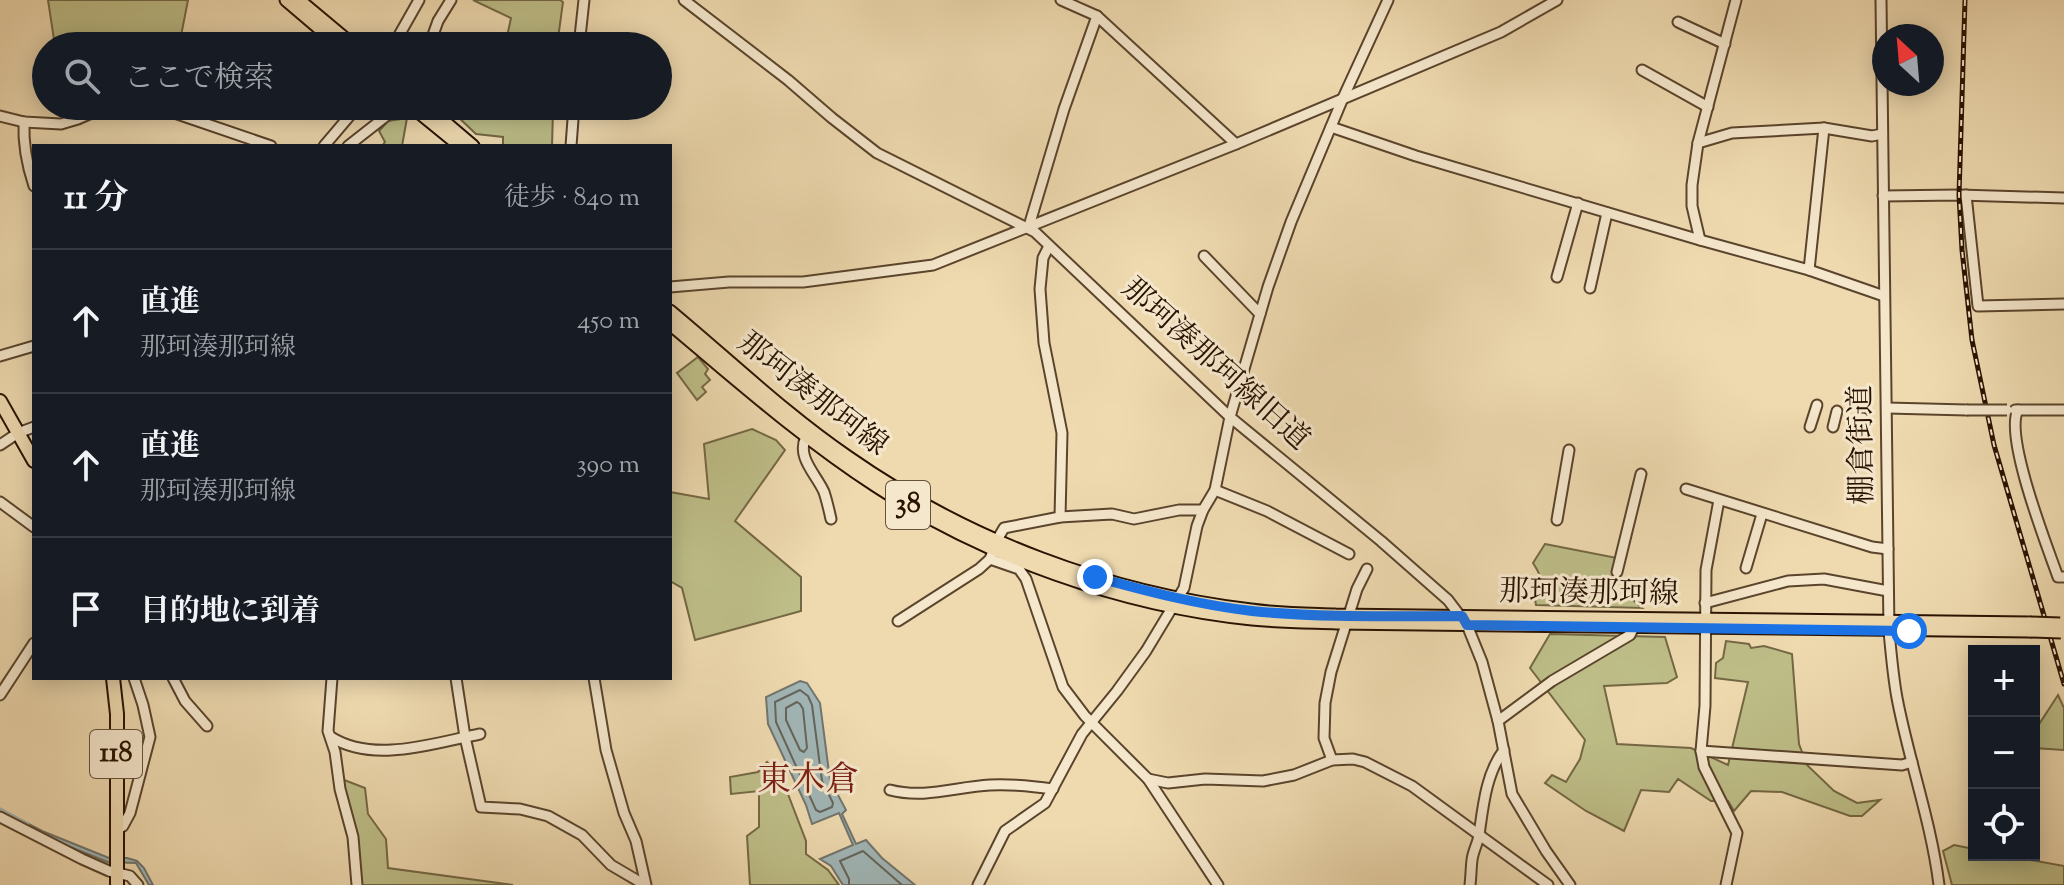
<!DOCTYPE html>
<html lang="ja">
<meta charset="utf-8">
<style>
body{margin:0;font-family:"Sorts Mill Goudy","Noto Serif JP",serif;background:#20242c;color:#f1f3f6}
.controls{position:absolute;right:24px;bottom:24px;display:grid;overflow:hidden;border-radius:0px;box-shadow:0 4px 20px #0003}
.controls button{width:72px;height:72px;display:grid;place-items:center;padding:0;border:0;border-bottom:2px solid #363941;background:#171b24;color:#f1f3f6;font:40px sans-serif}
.compass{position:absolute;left:1872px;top:24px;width:72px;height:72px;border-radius:50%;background:#171b24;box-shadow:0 4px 20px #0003;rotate:334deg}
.stop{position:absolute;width:24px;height:24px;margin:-18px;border:6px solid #1a73e8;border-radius:50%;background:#fff}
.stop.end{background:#1a73e8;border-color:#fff;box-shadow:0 2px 8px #0008}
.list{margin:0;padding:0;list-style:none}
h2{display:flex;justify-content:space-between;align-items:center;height:104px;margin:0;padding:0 32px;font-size:34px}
h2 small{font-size:26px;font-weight:400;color:#9ea1a6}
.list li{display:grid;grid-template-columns:52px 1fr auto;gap:24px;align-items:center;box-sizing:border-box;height:144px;padding:0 32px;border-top:2px solid #363941}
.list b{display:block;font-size:30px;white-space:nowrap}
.list p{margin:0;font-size:26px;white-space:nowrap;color:#9ea1a6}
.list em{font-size:26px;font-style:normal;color:#9ea1a6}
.icon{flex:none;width:44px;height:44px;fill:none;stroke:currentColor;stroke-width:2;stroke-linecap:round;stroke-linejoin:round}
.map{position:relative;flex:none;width:2064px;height:885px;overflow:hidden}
.search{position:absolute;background:#171b24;box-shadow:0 4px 20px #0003;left:32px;top:32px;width:640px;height:88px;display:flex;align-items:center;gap:20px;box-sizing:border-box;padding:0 28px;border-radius:44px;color:#9ea1a6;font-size:30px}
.panel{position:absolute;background:#171b24;box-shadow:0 4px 20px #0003;left:32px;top:144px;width:640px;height:536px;border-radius:0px}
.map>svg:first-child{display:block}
</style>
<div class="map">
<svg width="2064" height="885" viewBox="0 0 2064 885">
<rect width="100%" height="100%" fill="#efdab0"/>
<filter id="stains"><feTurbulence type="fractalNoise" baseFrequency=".0025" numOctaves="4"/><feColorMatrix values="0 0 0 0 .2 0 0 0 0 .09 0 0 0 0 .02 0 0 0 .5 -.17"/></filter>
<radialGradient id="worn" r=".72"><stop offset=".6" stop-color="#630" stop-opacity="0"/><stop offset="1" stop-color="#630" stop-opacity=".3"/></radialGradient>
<g fill="#bebe88" stroke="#746844" stroke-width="2">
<path d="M48,0H188L179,46H55Z"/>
<path d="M473,0H560L563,2L557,46H505L511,18Z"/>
<path d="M460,106H528V110L553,111L552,146H503V137L476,134L457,116Z"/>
<path d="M407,118L402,146H382L385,142L379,131L388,121Z"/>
<path d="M698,357L708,369L705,374L710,380L702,387L706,392L697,400L677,373Z"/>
<path d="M752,429L776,440L785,450L735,521L801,577V611L695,640L682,588L670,581V492L709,499L704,444Z"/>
<path d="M1545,544L1617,558L1613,596L1632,599L1642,608L1536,605L1534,594C1543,579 1542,577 1533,563Z"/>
<path d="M1550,634L1665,637L1677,677L1667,683L1604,686L1617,744L1691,748L1728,765L1748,682L1715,678L1716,663L1723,658L1726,641L1749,644L1751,648L1764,646L1792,654L1799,744L1807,765L1834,791L1857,803L1880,800L1862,816H1850L1782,792L1751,791L1734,811L1728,801H1711L1678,779L1669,792L1641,790L1624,831L1586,811L1545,783L1552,775L1566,782L1580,759L1585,740L1530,668Z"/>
<path d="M2058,695L2064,708V750L2034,748V732Z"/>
<path d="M767,762L781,776L806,841V854L828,870L839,885H750L747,836L759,827V791L731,794L730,777L758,772Z"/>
<path d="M339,778L365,788L368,814L386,839L388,868L513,885H359Z"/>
<path d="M1954,845L1974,849V855H2002L2064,866V885H1952L1943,851Z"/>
</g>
<g fill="#a1b7b8" stroke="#71756e" stroke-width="2">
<path d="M800,681L807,683L820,703L830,780L846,810L842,814L856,844L866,840L882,858L915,885H843L831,866L820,859L853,845L839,813L812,824L806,805L768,724L766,697Z"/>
<path d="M21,820L42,831L109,858H127L137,861L144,868L153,885H149L136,863L108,862L40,835L19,824Z"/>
</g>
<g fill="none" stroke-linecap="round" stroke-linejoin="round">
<g stroke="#65645c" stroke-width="2">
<path d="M800,690L808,696L812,705L822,781L833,803L832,807L820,812L816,810L776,722L775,702Z"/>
<path d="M797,702L800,704L803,709L807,748L804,752L800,750L786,720V708Z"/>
<path d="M849,885V879L840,861L863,851L902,885"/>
</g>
<path stroke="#a1b7b8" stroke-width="7" d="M0,811L26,825"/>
<defs>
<g id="minor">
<path d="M684,0L788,80L832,118L877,153L1035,232L1230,417L1381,541L1448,600L1467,625L1482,662L1498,721L1512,794L1546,851L1570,885"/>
<path d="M1061,0L1097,16L1236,144"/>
<path d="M1881,0L1889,631C1891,653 1893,676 1897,698C1909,761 1931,821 1939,885"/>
<path d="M1678,22L1725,44"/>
<path d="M393,46L419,0"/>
<path d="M429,46L438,21L451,0"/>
<path d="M579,46L584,0"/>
<path d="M1642,70L1708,107"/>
<path d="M154,106L271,146"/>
<path d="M0,116L24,122L61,124L78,119L103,108L147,106"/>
<path d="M24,122C23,144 27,165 34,186"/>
<path d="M1331,127L1416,156L1700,240L1809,270L1884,296"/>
<path d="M1698,143L1732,133L1824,128L1872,136L1882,134"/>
<path d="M324,146L358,106"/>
<path d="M348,146L399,106"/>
<path d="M571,146L574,106"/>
<path d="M1966,195L1978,306L2064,304"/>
<path d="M1883,196L1959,195L2064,198"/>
<path d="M1029,226L1064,109L1097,16"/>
<path d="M1700,240L1692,206V185L1698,143L1736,0"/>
<path d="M1049,246L1043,258L1040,289L1044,343L1062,433L1060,517"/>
<path d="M1204,256L1260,314"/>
<path d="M1809,270L1824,128"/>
<path d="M1557,277L1578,203"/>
<path d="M670,287L729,282H803L933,265L1236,144L1501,32L1557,0"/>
<path d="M1590,288L1607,213"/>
<path d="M0,356L34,346"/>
<path d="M1887,408L1967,410"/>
<path d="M2015,410H2064"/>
<path d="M2018,410C2004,436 2047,546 2058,577H2064"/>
<path d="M1810,427L1817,405"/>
<path d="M1833,427L1837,411"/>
<path d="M1859,434L1863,418"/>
<path d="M806,437C796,457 816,474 824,492C827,501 829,510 831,519"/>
<path d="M0,445L18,433L34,427"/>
<path d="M1686,489L1872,547L1888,549"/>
<path d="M1215,490L1267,511L1349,554"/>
<path d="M1719,500L1706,570L1705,706L1701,751L1704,767L1737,833L1726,885"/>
<path d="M0,502L34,527"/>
<path d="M1557,520L1569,450"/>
<path d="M990,559L1019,569L1026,579L1063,687L1085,716L1148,779L1218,885"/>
<path d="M1746,568L1762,514"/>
<path d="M1617,572L1641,474"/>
<path d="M1705,603L1788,581L1824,579L1888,591"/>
<path d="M898,621L979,569L990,559L997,540L1004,528L1060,517L1112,514L1134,519L1179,510H1203"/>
<path d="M173,678L185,701L207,726"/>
<path d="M332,678L328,731L335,752L340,789L353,837L357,885"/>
<path d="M456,678L465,737L481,807L520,809L548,816L582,835L611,865L645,885"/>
<path d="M594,678L606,750L624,813L636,841L646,885"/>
<path d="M0,695L34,643"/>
<path d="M1498,721L1552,681L1630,635L1634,627"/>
<path d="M331,737C374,764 434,743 480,734"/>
<path d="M1701,751L1902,765L1912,762"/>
<path d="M1332,760L1324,738L1325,703L1331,672L1357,589L1367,569"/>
<path d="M1148,779L1168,783L1205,779L1263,781L1294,775L1332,760L1353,759L1365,762L1412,786L1548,885"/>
<path d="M890,790C925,799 955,787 990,785C1011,784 1032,786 1053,789"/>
<path d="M0,817L82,859L109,871L130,876L138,885"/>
<path d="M116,830L123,826L130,813L150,737L143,705L134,678"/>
<path d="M978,885L1005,831L1045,803L1082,734L1117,691L1146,651L1184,588L1197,526L1203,510L1215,490L1230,417L1268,287L1291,222L1343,98L1388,0"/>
<path d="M1470,885C1471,877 1471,868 1472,860C1473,851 1478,843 1479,835C1483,807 1486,773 1504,750"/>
</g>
<g id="major">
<path d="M286,0L340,46"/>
<path d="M299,0L354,46"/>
<path d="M411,106L460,146"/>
<path d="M426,106L473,146"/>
<path d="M670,311C729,360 785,414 848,457C967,540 1107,593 1251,610C1279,614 1308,614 1336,615L2030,623"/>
<path d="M670,324C737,380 802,438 876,486C985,557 1122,606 1252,619C1280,622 1309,622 1337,623L2030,631"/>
</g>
<g id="highway">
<path d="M0,401L34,461"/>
<path d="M113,678L117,714V885"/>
</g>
</defs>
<use href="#minor" stroke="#5a442c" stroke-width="13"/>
<use href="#major" stroke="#291200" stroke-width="15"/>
<use href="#highway" stroke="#291200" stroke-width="16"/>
<use href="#minor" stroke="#f5e7cc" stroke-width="9"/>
<use href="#major" stroke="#efdab0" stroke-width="11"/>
<use href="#highway" stroke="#efdab0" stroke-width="12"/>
<defs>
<path id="rail" d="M1965,0L1959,195L1962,250L1972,340L1994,445L2064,684"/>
</defs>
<use href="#rail" stroke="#291200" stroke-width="5"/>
<use href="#rail" stroke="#f5e7cc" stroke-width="2" stroke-dasharray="6" stroke-linecap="butt"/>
<defs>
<path id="minor-bridge" d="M1967,410H2007"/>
<g id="major-bridge">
<path d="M2030,623L2060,624"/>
<path d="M2030,631L2061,632"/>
</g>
</defs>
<use href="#minor-bridge" stroke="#5a442c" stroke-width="13" stroke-linecap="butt"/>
<use href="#major-bridge" stroke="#291200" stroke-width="15" stroke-linecap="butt"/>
<use href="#minor-bridge" stroke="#f5e7cc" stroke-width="9"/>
<use href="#major-bridge" stroke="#efdab0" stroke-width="11"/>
</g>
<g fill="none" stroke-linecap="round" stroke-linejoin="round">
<path stroke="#1a73e8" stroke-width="10" d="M1095,577C1146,591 1199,605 1252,611C1321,618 1392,616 1462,616L1467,625L1909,631"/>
</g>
<g text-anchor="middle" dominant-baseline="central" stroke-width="6" stroke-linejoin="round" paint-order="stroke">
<g fill="#f5e7cc" stroke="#66523d" stroke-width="2">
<rect x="886" y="481" width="44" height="48" rx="6"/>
<rect x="90" y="730" width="52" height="48" rx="6"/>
</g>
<g font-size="28" font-weight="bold" fill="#291200">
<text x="908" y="505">38</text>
<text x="116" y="754">118</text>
</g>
<g font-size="30" fill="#291200" stroke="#f5e7cc">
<text transform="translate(1215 365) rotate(42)">那珂湊那珂線旧道</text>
<text transform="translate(812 395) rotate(38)">那珂湊那珂線</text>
<text transform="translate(1863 445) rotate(-91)">棚倉街道</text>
<text transform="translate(1589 594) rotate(1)">那珂湊那珂線</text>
</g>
<g font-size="34" fill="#7a1f14" stroke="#f5e7cc">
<text x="808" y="781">東木倉</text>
</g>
</g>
<rect width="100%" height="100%" filter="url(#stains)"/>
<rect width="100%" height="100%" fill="url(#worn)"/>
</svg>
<div class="controls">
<button>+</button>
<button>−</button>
<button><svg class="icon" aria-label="locate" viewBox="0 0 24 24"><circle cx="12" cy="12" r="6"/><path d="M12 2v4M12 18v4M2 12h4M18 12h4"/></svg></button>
</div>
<svg class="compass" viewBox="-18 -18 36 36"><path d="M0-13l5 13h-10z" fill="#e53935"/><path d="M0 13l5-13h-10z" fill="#9ea1a6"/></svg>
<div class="stop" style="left:1909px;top:631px"></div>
<div class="stop end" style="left:1095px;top:577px"></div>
<div class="search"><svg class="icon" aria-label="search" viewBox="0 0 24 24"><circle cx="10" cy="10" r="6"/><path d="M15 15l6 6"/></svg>ここで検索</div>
<section class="panel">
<h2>11 分<small>徒歩 · 840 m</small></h2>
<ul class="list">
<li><svg class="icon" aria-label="ahead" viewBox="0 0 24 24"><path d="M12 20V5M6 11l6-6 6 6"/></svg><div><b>直進</b><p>那珂湊那珂線</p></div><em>450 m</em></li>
<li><svg class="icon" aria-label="ahead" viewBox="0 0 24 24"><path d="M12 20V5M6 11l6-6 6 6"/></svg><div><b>直進</b><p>那珂湊那珂線</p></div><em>390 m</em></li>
<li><svg class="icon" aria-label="arrive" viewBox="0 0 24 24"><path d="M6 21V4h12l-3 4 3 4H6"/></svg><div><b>目的地に到着</b></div></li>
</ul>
</section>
</div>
